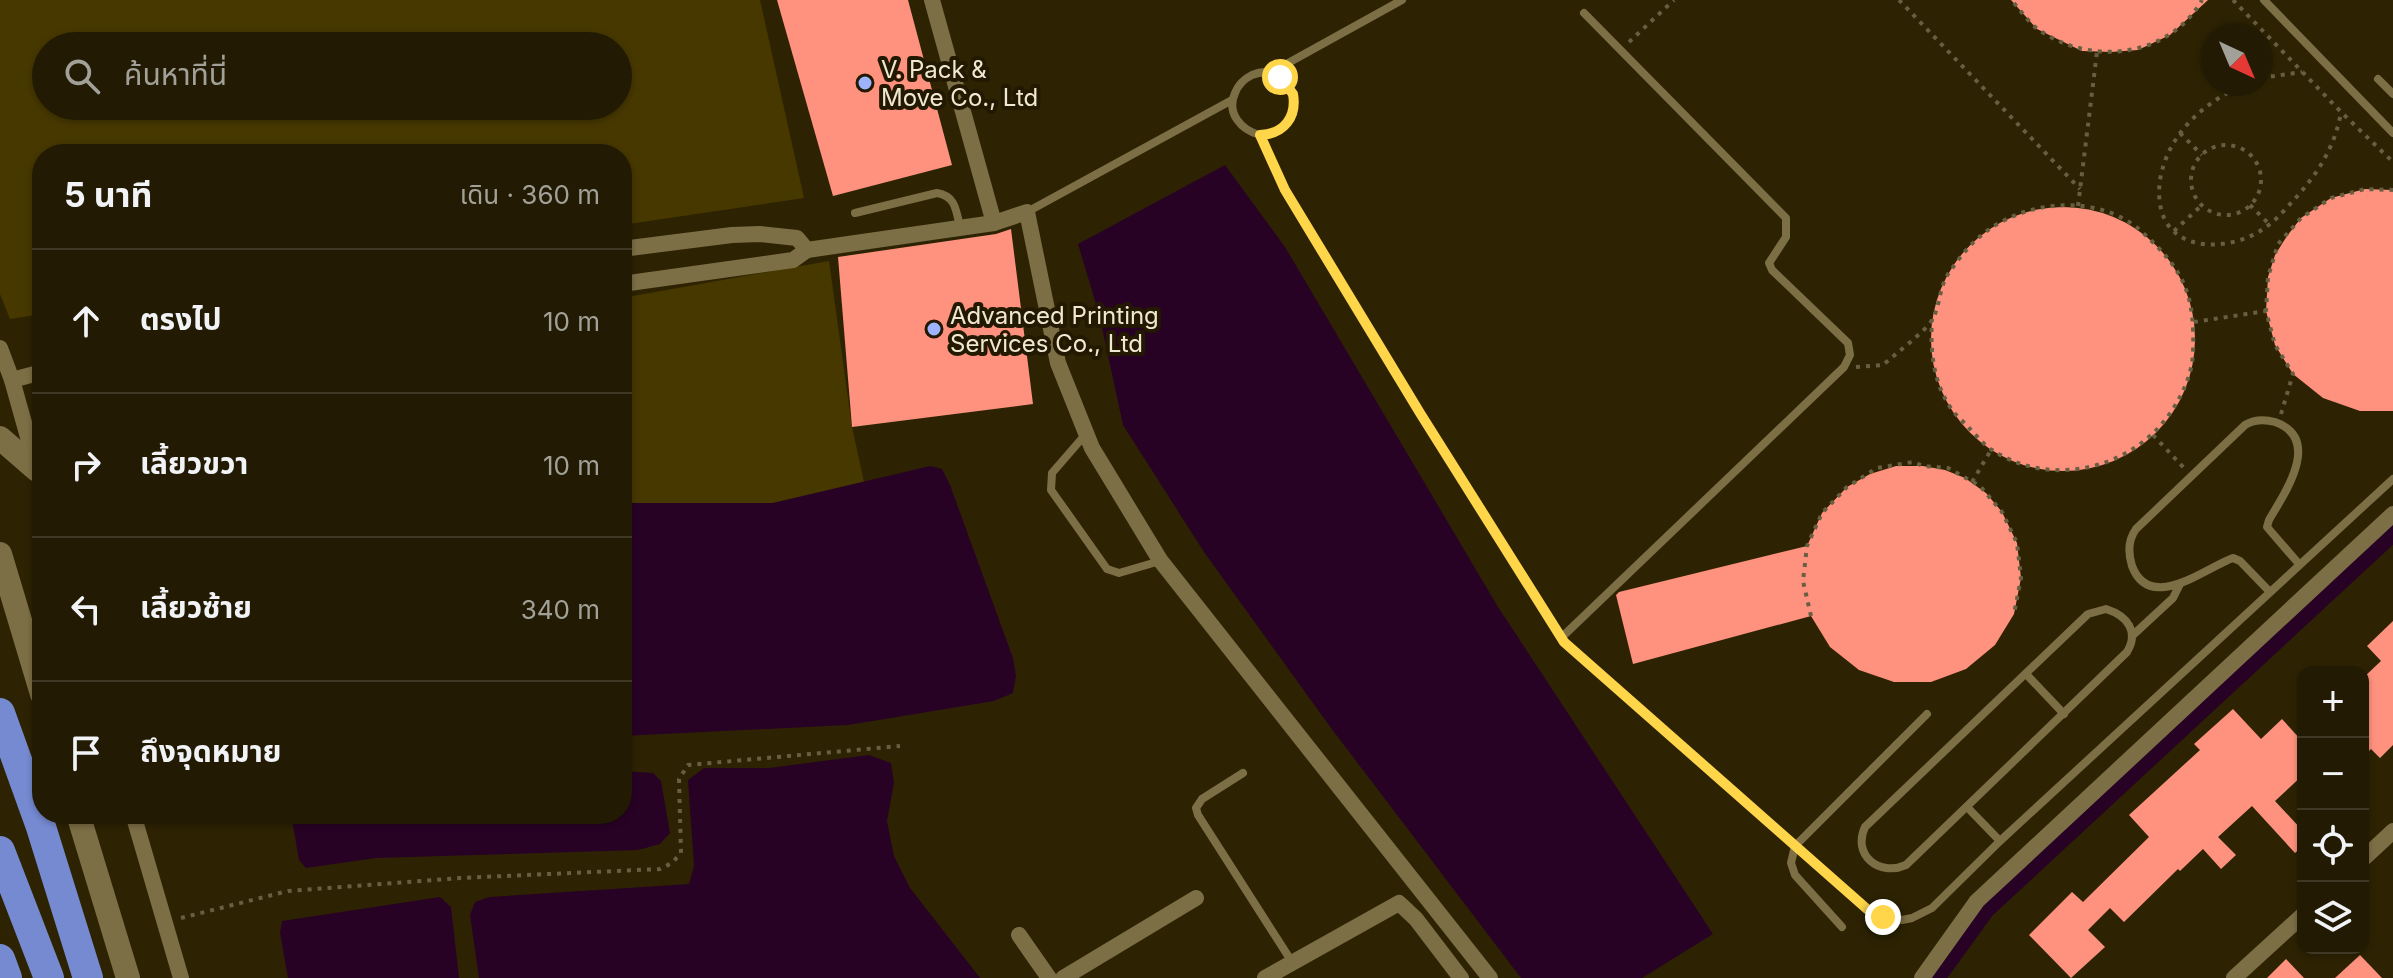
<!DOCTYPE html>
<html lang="th">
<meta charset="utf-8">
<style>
body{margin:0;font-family:Inter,"Noto Sans Thai",sans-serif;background:#2e2711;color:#f1f3f6}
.controls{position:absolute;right:24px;bottom:24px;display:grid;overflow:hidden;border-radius:16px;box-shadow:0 2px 6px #0004}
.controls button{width:72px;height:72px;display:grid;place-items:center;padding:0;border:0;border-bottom:2px solid #3f3824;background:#221a02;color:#f1f3f6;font:40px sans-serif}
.compass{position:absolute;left:2201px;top:24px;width:72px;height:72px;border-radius:50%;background:#221a02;box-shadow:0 2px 6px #0004;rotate:136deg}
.stop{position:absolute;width:24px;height:24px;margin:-18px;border:6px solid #ffd54a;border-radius:50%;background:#fff}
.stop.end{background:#ffd54a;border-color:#fff;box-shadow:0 2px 8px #0008}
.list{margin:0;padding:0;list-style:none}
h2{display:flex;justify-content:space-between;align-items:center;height:104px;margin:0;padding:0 32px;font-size:34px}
h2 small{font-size:26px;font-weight:400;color:#a2a199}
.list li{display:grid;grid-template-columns:52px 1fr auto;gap:24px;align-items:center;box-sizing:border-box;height:144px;padding:0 32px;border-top:2px solid #3f3824}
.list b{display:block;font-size:30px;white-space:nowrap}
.list em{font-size:26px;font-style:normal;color:#a2a199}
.icon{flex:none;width:44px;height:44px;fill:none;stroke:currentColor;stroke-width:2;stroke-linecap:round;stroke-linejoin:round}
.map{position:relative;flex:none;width:2393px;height:978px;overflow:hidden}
.search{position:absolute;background:#221a02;box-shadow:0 2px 6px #0004;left:32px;top:32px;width:600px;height:88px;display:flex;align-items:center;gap:20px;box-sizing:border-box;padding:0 28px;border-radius:44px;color:#a2a199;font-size:30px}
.panel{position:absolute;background:#221a02;box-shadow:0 2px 6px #0004;left:32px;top:144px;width:600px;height:680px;border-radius:32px}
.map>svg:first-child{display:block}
</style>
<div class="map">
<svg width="2393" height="978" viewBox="0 0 2393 978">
<rect width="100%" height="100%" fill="#2d2303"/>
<g fill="#473800" fill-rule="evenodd">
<path d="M0,0H760L804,198L622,225V154H42V314L10,319L0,294ZM46,46H618V106H46Z"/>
<path d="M829,261L852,427L864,482L773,503H622V298Z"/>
</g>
<g fill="#280225">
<path d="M1225,165L1285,247L1498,607L1713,934L1642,978H1521L1331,728L1204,552L1123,425L1099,314L1078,244Z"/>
<path d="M930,466L942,469L950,485L1013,658L1016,676L1013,693L994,701L848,725L622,736V503H773Z"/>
<path d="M869,755L891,763L894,783L887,821L894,856L910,888L980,978H479L470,915L475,902L489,897L689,884L694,866L688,780L704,768H769Z"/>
<path d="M622,771L653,773L661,781L670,833L660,844L638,850L376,858L306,868L299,860L291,814H622Z"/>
<path d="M440,897L451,907L459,978H288L280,933L282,921Z"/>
</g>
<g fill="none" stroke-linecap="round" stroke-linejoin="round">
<path stroke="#280225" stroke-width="20" d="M1935,978L1985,909L2393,531"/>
</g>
<g fill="#ff927e">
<path d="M777,0H908L952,165L833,196Z"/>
<path d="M2011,0H2208L2170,35L2138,50L2111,52L2082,51L2037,29Z"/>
<path d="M2365,189L2393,190V411H2360L2323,398L2293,374L2275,345L2266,311L2268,277L2275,255L2287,236L2301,218L2331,198Z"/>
<circle cx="2063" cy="339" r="132"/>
<path d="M1011,229L1033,404L852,427L838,257L996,234Z"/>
<path d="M1896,466H1923L1945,470L1965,478L1986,493L2002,512L2017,543L2021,578L2014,614L1995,645L1966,669L1931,682H1894L1859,670L1830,647L1811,616L1633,664L1616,595L1619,592L1807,546L1822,513L1847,487L1870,474Z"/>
<path d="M2393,621V745L2380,758L2371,749L2363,757V678L2381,661L2367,646Z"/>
<path d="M2233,709L2261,739L2282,719L2303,742V775L2275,801L2303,831V846L2295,853L2252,806L2218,837L2236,855L2221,869L2203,849L2180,871L2178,869L2124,922L2110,908L2088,930L2105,947L2071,978L2029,935L2072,892L2083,902L2149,837L2129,815L2200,750L2194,744Z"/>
<path d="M2360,955L2382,978H2335Z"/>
<path d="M2286,959L2304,978H2267Z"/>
</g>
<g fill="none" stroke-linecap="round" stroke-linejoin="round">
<g stroke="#685e41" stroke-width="4" stroke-dasharray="4 6" stroke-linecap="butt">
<path d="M1899,0L2080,189"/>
<path d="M2233,0L2341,112L2393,162"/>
<path d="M2014,3C2021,11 2029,23 2039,30C2091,66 2169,58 2202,0"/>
<path d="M1629,42L1674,0"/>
<path d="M2261,78L2302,72"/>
<path d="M2246,84C2204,102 2168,133 2160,180C2158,194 2159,209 2166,222C2185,253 2233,248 2260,231C2272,224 2282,213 2292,202C2316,176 2335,148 2341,112"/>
<path d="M2180,133L2202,155"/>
<circle cx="2226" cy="180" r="35"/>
<path d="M2250,205L2269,224"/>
<path d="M2078,206L2097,52"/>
<path d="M2174,231L2202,205"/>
<path d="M2194,322L2266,311"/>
<path d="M1856,367L1883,365C1895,354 1925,332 1932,320C1940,307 1939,288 1948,274C1956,263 1965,250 1975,241C2017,200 2096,191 2141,231C2185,271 2195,294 2193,353C2192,377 2180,400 2166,419C2125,471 2049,487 1992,450C1984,445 1977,436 1970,429C1964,422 1955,415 1950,407C1933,381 1930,350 1932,319"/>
<path d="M2281,414L2293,374L2275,345L2266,311L2268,277L2278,244L2301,218L2331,198L2365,189L2393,190"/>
<path d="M2153,435L2184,468"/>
<path d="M1972,482L1991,450"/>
<path d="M1811,616L1803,581L1807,546L1822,513L1847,487L1877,468L1913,462L1923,466L1948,468L1980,486L2002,512L2017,543L2021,578L2014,614"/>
<path d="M181,918L288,891L460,878L660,869L672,863L681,853L679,779L688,765L900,746"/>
</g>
<g stroke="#7d6f45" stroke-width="8">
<path d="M2264,0L2393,133"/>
<path d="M1270,73L1402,0"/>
<path d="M2378,79L2393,94"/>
<path d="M1260,135C1316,132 1295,57 1252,75C1244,79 1238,85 1235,93C1226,113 1241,130 1260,135L1285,190L1420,413L1564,642L1867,909L1883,917L1902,920L1912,918L1932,908L2000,841L2393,479"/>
<path d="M1027,212L1232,100"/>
<path d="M855,213L937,193C956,196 956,211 960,227"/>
<path d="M1085,435L1052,473L1051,490L1107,569L1119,573L1160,561"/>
<path d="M2270,592L2240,561L2233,558C2207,567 2150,614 2132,566C2128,553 2128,540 2136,529L2245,425C2255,419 2264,419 2275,422C2323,439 2284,494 2269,520L2267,527L2299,564"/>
<path d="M2106,609C2128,616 2139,632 2127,652L1906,865C1879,877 1852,855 1865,827L2088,614Z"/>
<path d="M2133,635L2173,598L2180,584"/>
<path d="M1561,638L1844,367L1850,355L1848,343L1772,270L1769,263L1786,237V218L1584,13"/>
<path d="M2026,674L2064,714"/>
<path d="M1243,773L1202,799L1196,808L1198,815L1292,962"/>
<path d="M1967,807L2000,841"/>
<path d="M1842,927L1795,875L1791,863L1795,846L1927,714"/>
</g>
<g stroke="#7d6f45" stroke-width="16">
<path d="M932,0L994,223"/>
<path d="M622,249L732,235L760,234L797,238L807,250"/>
<path d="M622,284L793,260L807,250L994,223L1027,212L1058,363L1092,448L1160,560L1490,978"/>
<path d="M0,348L12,380L42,487"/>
<path d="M12,380L42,372"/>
<path d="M133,814L181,978"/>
<path d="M2363,859L2393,831"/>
<path d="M1019,935L1049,978"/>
<path d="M1063,978L1196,898"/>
<path d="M1265,978L1399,903L1416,919L1461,978"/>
<path d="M1922,978L1977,901L2393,514"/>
<path d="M2234,978L2303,915"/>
</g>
<g stroke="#7d6f45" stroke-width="24">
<path d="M0,438L37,470"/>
<path d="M0,554L42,694"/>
<path d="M78,814L128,978"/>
</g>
<g stroke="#768ad2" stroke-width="30">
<path d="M0,713L41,827L88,978"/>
<path d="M0,851L49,978"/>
<path d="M0,959L7,978"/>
</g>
</g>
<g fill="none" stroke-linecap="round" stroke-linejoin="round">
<path stroke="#ffd54a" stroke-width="10" d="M1280,77L1293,94C1297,117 1284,134 1260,135L1285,190L1420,413L1564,642L1867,909L1883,917"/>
</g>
<g fill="#9eb3fd" stroke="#231900" stroke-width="3">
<circle cx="865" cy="83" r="8"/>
<circle cx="934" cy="329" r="8"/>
</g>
<g text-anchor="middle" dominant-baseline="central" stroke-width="8" stroke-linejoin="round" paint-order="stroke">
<g font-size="24" fill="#f0e8d2" stroke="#231900" text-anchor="start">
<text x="881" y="69">V. Pack &amp;<tspan x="881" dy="28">Move Co., Ltd</tspan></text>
<text x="950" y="315">Advanced Printing<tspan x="950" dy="28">Services Co., Ltd</tspan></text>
</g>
</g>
</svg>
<div class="controls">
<button>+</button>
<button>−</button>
<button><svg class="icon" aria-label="locate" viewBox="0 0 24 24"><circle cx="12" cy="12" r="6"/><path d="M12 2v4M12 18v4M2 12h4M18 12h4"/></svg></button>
<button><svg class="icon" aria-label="layers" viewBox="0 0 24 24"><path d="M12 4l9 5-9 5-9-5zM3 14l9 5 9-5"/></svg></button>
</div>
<svg class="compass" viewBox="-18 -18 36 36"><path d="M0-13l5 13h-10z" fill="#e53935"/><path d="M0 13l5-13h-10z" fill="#a2a199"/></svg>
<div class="stop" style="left:1280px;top:77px"></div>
<div class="stop end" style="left:1883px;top:917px"></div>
<div class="search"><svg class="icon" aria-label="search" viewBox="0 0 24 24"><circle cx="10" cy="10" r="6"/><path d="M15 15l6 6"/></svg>ค้นหาที่นี่</div>
<section class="panel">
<h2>5 นาที<small>เดิน · 360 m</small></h2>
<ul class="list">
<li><svg class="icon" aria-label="ahead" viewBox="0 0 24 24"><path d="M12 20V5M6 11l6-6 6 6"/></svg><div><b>ตรงไป</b></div><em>10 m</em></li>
<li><svg class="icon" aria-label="right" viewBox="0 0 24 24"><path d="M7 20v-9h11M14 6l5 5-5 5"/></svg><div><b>เลี้ยวขวา</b></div><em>10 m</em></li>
<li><svg class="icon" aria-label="left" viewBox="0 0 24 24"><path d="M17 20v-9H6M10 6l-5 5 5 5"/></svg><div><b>เลี้ยวซ้าย</b></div><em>340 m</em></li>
<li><svg class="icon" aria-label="arrive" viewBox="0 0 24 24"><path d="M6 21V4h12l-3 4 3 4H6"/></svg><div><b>ถึงจุดหมาย</b></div></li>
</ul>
</section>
</div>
